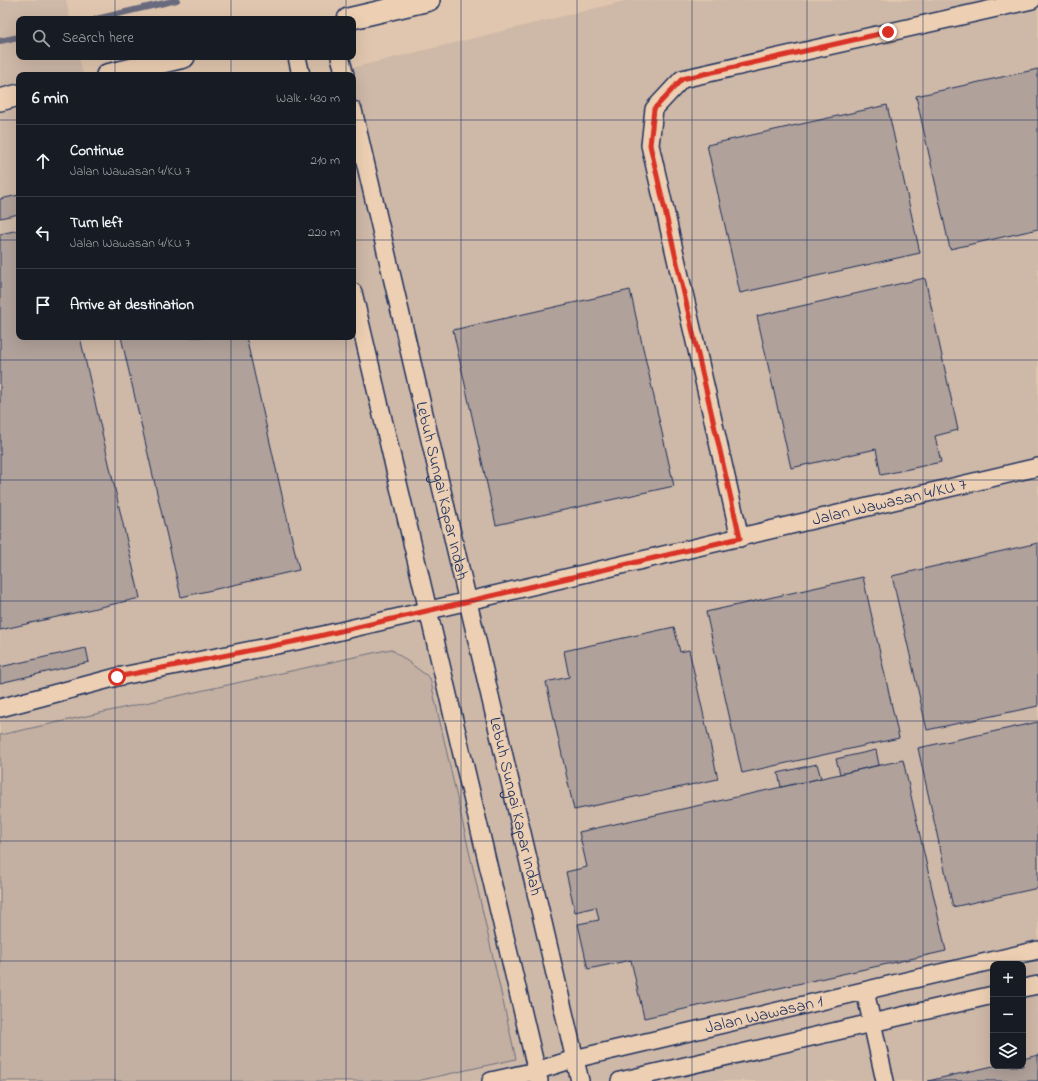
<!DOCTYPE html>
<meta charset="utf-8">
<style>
body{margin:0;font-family:"Indie Flower",sans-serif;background:#20242c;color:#f1f3f6}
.controls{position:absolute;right:12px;bottom:12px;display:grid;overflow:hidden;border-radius:8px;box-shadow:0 4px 16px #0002}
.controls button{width:36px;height:36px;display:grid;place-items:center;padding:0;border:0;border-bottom:1px solid #363941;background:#171b24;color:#f1f3f6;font:20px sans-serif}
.stop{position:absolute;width:12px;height:12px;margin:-9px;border:3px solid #d93025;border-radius:50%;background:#fff}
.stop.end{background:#d93025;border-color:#fff;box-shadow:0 1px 4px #0008}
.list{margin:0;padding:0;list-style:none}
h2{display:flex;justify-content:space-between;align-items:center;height:52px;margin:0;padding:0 16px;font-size:17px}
h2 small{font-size:13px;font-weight:400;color:#9ea1a6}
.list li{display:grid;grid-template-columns:26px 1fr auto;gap:12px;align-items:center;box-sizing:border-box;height:72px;padding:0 16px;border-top:1px solid #363941}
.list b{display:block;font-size:15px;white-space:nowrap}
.list p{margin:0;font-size:13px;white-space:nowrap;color:#9ea1a6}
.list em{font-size:13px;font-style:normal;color:#9ea1a6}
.icon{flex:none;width:22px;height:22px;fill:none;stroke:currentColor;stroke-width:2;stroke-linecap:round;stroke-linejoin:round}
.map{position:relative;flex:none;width:1038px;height:1081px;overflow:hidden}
.search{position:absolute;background:#171b24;box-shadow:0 4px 16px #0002;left:16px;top:16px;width:340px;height:44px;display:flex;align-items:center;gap:10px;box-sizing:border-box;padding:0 14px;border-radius:8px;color:#9ea1a6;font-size:15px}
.panel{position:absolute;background:#171b24;box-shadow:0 4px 16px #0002;left:16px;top:72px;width:340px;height:268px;border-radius:8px}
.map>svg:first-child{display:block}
</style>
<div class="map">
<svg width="1038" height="1081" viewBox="0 0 1038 1081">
<rect width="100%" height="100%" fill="#e0c6ae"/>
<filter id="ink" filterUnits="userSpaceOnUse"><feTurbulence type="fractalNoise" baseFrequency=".025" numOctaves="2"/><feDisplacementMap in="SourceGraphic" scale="8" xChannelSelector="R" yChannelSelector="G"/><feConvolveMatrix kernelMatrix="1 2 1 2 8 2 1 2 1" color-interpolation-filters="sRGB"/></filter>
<g filter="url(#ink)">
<path fill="#ceb8a7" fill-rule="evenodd" d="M0,0H66L70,19H19V57H79L83,75H19V337H353V75H323L629,0H1038V1081H0ZM993,964H1023V1066H993Z"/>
<path fill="#c3b0a2" stroke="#6f7080" d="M391,649L430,678L516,1059L417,1081H0V735Z"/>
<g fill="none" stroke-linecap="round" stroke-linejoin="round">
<g stroke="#696b7e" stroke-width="6">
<path d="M96,19L177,0"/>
<path d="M0,41L19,37"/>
</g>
</g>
<g fill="#b0a19a" stroke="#1b2f5e">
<path d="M1038,69V229L950,249L916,96Z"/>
<path d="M887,105L920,253L740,293L707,145Z"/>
<path d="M19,195V214L0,218V199Z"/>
<path d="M19,230V337H80L140,598L0,630V234Z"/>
<path d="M925,278L958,430L935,436L941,462L881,475L876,449L791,468L757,316Z"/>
<path d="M630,290L674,486L496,525L453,330Z"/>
<path d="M121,337H246L299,570L181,597Z"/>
<path d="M1038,543V706L927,730L892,576Z"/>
<path d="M863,577L899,738L742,773L706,612Z"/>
<path d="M674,627L680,652L689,650L718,779L574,810L546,682L569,677L564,651Z"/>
<path d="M86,648L89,662L0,683V667Z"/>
<path d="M1038,722V888L953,907L918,748Z"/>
<path d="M876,750L879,765L840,774L836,759Z"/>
<path d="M903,760L946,951L644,1018L631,960L588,969L578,924L599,920L596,907L575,912L566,872L587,867L579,832Z"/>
<path d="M817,764L821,778L781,787L778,773Z"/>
<path d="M1038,1055V1081H928L993,1066H1023V1059Z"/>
</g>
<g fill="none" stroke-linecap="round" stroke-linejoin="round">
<defs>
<g id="minor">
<path d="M297,57L301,75"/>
<path d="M340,57L345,75"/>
<path id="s1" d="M353,110L580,1081"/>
<path d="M353,292L539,1081"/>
<path d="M740,538L650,145L654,109L682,79L1032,0"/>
<path id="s2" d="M0,708L117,677L302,640L1038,467"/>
<path d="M1023,988L1038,985"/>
<path d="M865,991L885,1081"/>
<path id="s3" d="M491,1081L536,1071L574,1059L1038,950"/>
<path d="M620,1081L993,995"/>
</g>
<g id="tertiary">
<path d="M348,19L429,0"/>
<path d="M107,75L184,57"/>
<path d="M0,100L19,95"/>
</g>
</defs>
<use href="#minor" stroke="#1b2f5e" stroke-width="20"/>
<use href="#tertiary" stroke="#1b2f5e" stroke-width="24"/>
<use href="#minor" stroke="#edd0b3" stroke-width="17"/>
<use href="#tertiary" stroke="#edd0b3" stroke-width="21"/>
</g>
</g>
<g fill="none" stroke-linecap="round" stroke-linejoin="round" filter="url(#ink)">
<path stroke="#d93025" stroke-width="5" d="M117,677L302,640L740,538L650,145L654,109L682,79L888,32"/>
</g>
<path fill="none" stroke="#1b2f5e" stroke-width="1" stroke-opacity="0.55" d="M115,0V19M231,0V19M346,0V19M461,0V1081M577,0V1081M692,0V1081M807,0V1081M923,0V1081M115,57V75M231,57V75M346,57V75M0,120H19M353,120H1038M0,240H19M353,240H1038M115,337V1081M231,337V1081M346,337V1081M0,360H1038M0,480H1038M0,601H1038M0,721H1038M0,841H1038M0,961H1038"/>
<g text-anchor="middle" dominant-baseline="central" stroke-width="3.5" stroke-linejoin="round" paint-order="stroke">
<g font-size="17" fill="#1b2f5e" stroke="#edd0b3">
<text stroke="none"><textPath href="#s1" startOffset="391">Lebuh Sungai Kapar Indah</textPath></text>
<text stroke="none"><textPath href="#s2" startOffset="913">Jalan Wawasan 4/KU 7</textPath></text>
<text stroke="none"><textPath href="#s1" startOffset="715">Lebuh Sungai Kapar Indah</textPath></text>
<text stroke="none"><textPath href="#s3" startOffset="281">Jalan Wawasan 1</textPath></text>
</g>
</g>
</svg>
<div class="controls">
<button>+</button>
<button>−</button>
<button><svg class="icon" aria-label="layers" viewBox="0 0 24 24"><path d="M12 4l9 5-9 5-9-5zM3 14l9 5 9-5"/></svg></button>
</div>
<div class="stop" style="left:117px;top:677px"></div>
<div class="stop end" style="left:888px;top:32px"></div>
<div class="search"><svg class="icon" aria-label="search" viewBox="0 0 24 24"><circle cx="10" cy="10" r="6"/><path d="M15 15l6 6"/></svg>Search here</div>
<section class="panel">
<h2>6 min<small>Walk · 430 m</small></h2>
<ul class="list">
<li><svg class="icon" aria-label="ahead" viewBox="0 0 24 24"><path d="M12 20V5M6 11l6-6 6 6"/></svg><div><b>Continue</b><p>Jalan Wawasan 4/KU 7</p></div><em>210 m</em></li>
<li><svg class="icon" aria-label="left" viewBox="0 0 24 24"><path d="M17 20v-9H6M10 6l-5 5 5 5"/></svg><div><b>Turn left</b><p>Jalan Wawasan 4/KU 7</p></div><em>220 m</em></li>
<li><svg class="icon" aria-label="arrive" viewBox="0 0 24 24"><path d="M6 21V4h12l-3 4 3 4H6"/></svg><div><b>Arrive at destination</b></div></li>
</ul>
</section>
</div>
